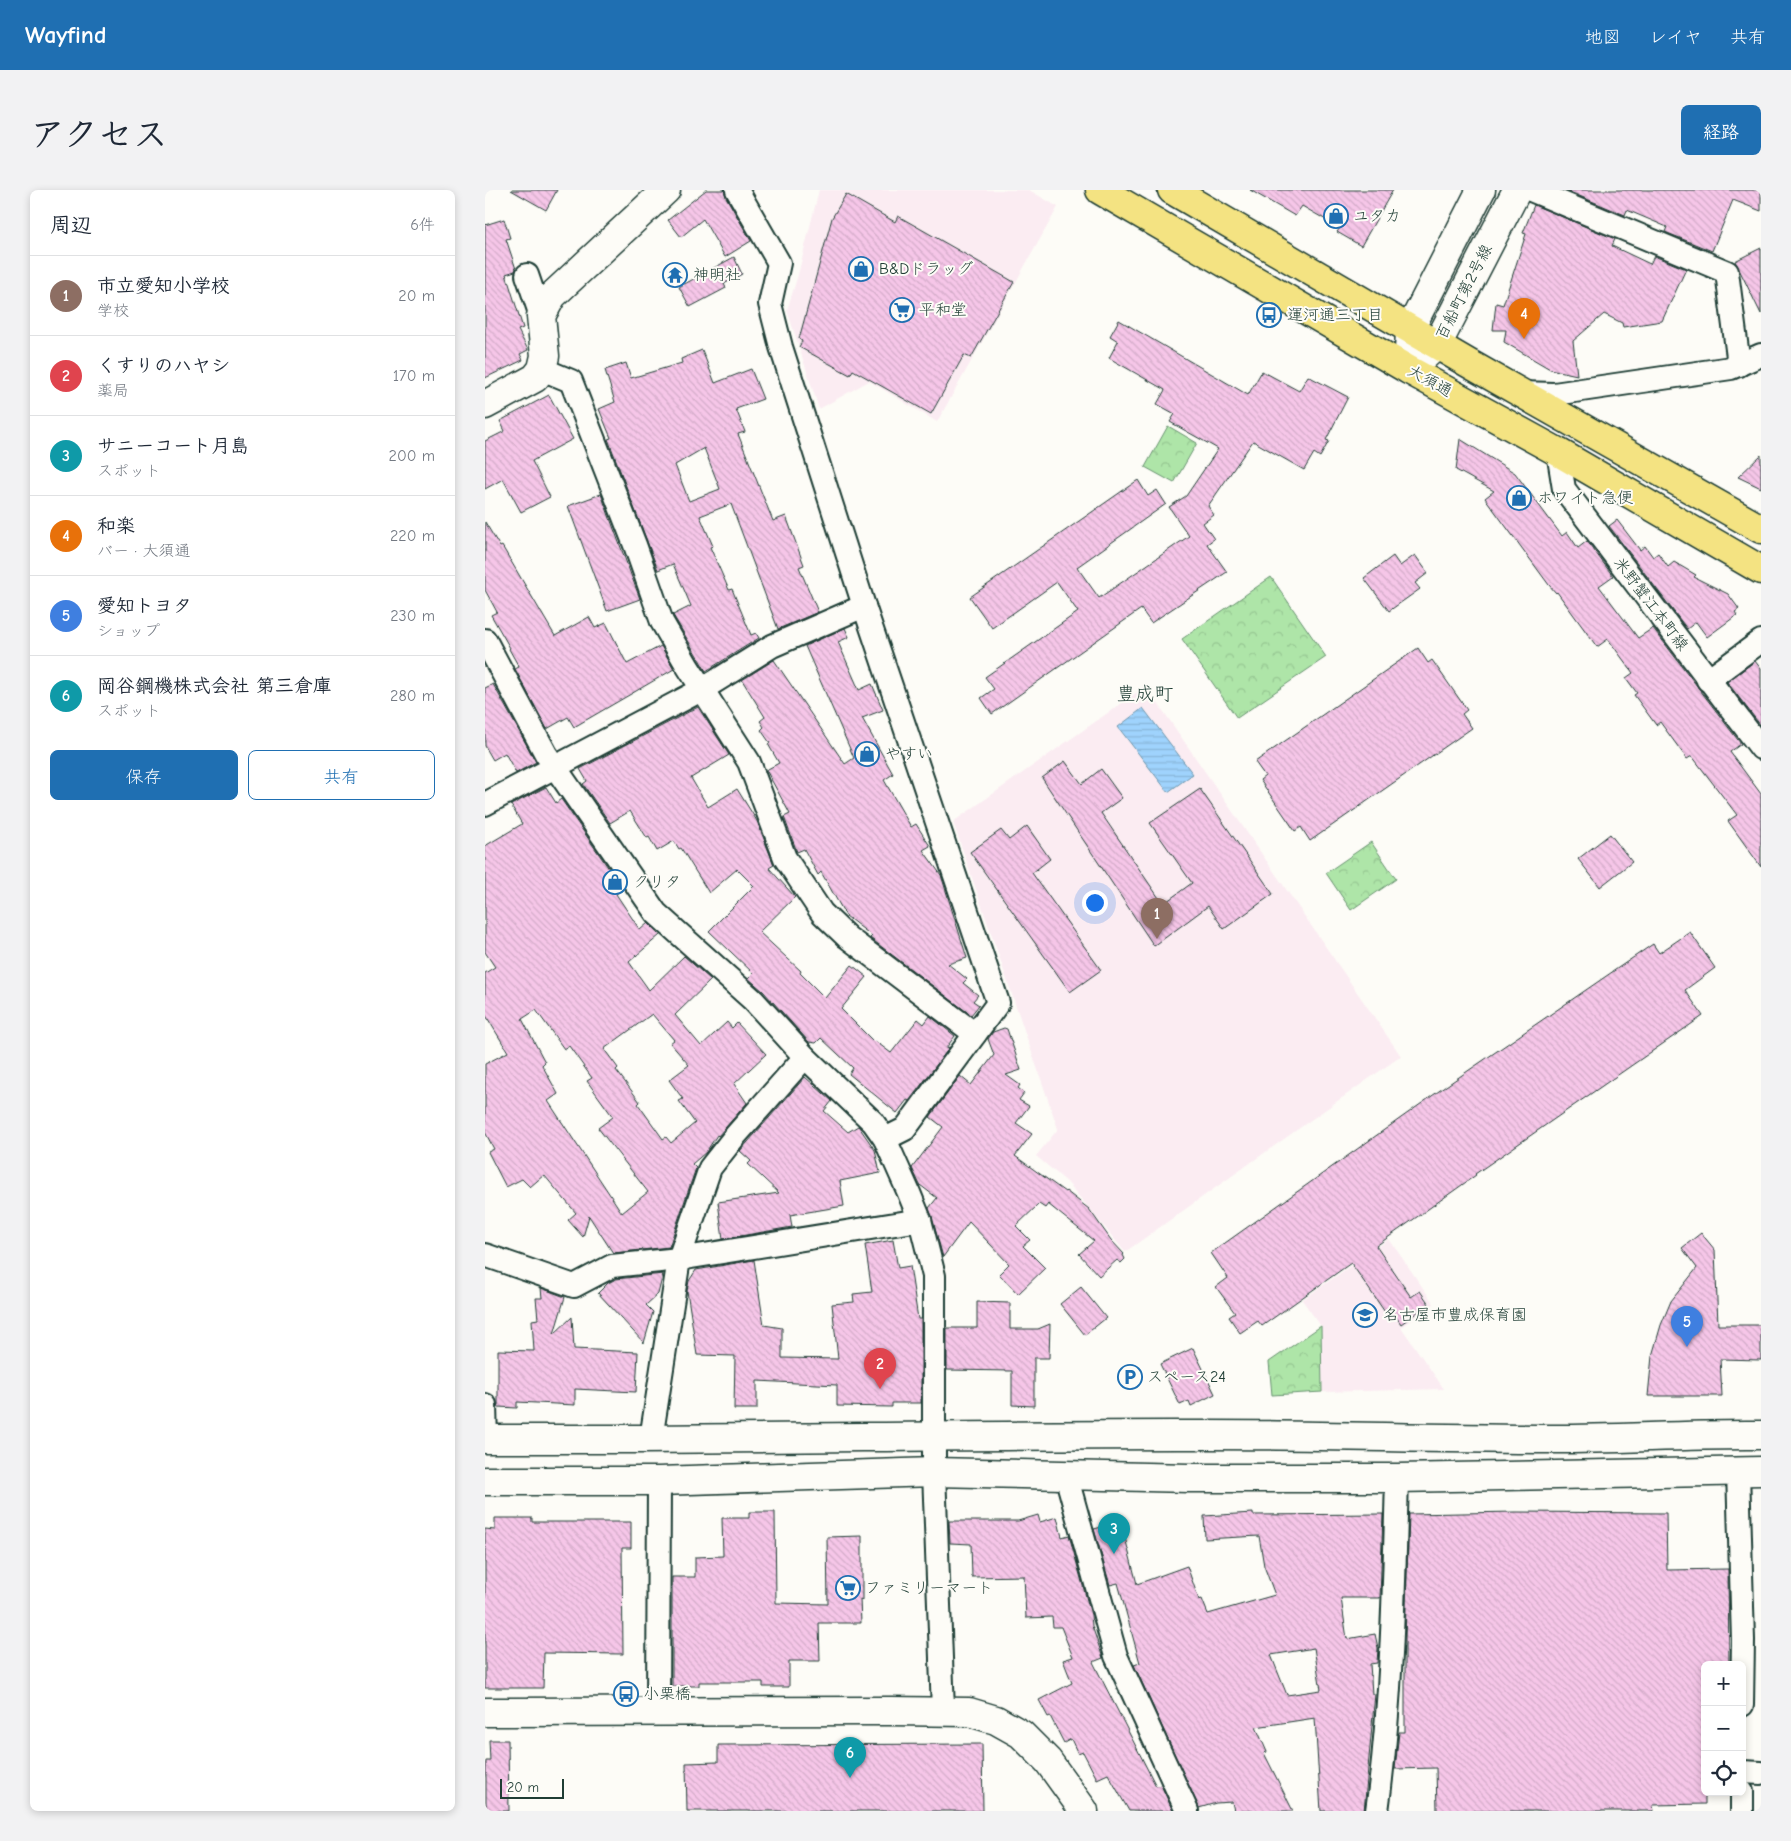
<!DOCTYPE html>
<html lang="ja">
<meta charset="utf-8">
<style>
body{margin:0;font-family:"Comic Neue","Klee One",sans-serif;background:#f2f2f3;color:#1f2937}
.controls{position:absolute;right:15px;bottom:15px;display:grid;overflow:hidden;border-radius:8px;box-shadow:0 2px 8px #0003}
.controls button{width:45px;height:45px;display:grid;place-items:center;padding:0;border:0;border-bottom:1px solid #e0e1e3;background:#fff;color:#1f2937;font:25px sans-serif}
.scale{position:absolute;left:15px;bottom:12px;width:64px;box-sizing:border-box;padding-left:5px;border:2px solid #1f3d34;border-top:0;font-size:14px;line-height:18px;white-space:nowrap;color:#1f3d34;-webkit-text-stroke:4px #fdfcf7;paint-order:stroke}
.you{position:absolute;left:609px;top:712px;width:18px;height:18px;margin:-12px;border:4px solid #fff;border-radius:50%;background:#1a73e8;box-shadow:0 0 0 8px #1a73e833}
.badge{display:grid;place-items:center;width:32px;height:32px;border-radius:50%;background:#1f6fb2;color:#fff;font-size:16px;font-weight:700}
.pin{position:absolute;translate:-50% -41px;filter:drop-shadow(0 1px 2px #0008)}
.pin::after{content:'';position:absolute;top:26px;width:18px;height:15px;background:inherit;clip-path:polygon(0 0,100% 0,50% 100%)}
.list{margin:0;padding:0;list-style:none}
h2{display:flex;justify-content:space-between;align-items:center;height:65px;margin:0;padding:0 20px;font-size:21px}
h2 small{font-size:16px;font-weight:400;color:#747a83}
.list li{display:grid;grid-template-columns:32px 1fr auto;gap:15px;align-items:center;box-sizing:border-box;height:80px;padding:0 20px;border-top:1px solid #e0e1e3}
.list b{display:block;font-size:19px;white-space:nowrap}
.list p{margin:0;font-size:16px;white-space:nowrap;color:#747a83}
.list em{font-size:16px;font-style:normal;color:#747a83}
.actions{display:flex;gap:10px;padding:15px 20px}
.actions a{flex:1;padding:11px 0;border:1px solid #1f6fb2;border-radius:8px;text-align:center;font-size:18px;color:#1f6fb2}
.actions .main{background:#1f6fb2;color:#fff}
.icon{flex:none;width:28px;height:28px;fill:none;stroke:currentColor;stroke-width:2;stroke-linecap:round;stroke-linejoin:round}
.map{position:relative;flex:none;width:1276px;height:1621px;overflow:hidden;border-radius:8px}
header{display:flex;align-items:center;gap:30px;box-sizing:border-box;height:70px;padding:0 25px;background:#1f6fb2;color:#fff}
header strong{font-size:24px}
nav{display:flex;gap:28px;margin-inline-start:auto;font-size:18px}
.intro{display:flex;align-items:center;justify-content:space-between;box-sizing:border-box;height:120px;padding:0 30px}
h1{margin:0;font-size:35px}
.button{padding:12px 22px;border-radius:8px;background:#1f6fb2;color:#fff;font-size:18px;font-weight:700}
main{display:flex;gap:30px;padding:0 30px}
aside{flex:1;background:#fff;border-radius:8px;box-shadow:0 2px 8px #0003}
.map>svg:first-child{display:block}
</style>
<header>
<strong>Wayfind</strong>
<nav><a>地図</a><a>レイヤ</a><a>共有</a></nav>
</header>
<div class="intro"><h1>アクセス</h1><a class="button">経路</a></div>
<main>
<aside>
<h2>周辺<small>6件</small></h2>
<ul class="list">
<li><span class="badge" style="background:#8d6e63">1</span><div><b>市立愛知小学校</b><p>学校</p></div><em>20 m</em></li>
<li><span class="badge" style="background:#e0444e">2</span><div><b>くすりのハヤシ</b><p>薬局</p></div><em>170 m</em></li>
<li><span class="badge" style="background:#0f9aa8">3</span><div><b>サニーコート月島</b><p>スポット</p></div><em>200 m</em></li>
<li><span class="badge" style="background:#e8710a">4</span><div><b>和楽</b><p>バー · 大須通</p></div><em>220 m</em></li>
<li><span class="badge" style="background:#3f7fe0">5</span><div><b>愛知トヨタ</b><p>ショップ</p></div><em>230 m</em></li>
<li><span class="badge" style="background:#0f9aa8">6</span><div><b>岡谷鋼機株式会社 第三倉庫</b><p>スポット</p></div><em>280 m</em></li>
</ul>
<div class="actions"><a class="main">保存</a><a>共有</a></div>
</aside>
<div class="map">
<svg width="1276" height="1621" viewBox="0 0 1276 1621">
<defs>
<pattern id="park-crowns" width="20" height="18" patternUnits="userSpaceOnUse" patternTransform="scale(1.25)"><rect width="20" height="18" fill="#aee5a8"/><path d="M2 6a3 3 0 1 1 6 0M12 15a3 3 0 1 1 6 0" fill="none" stroke="#95c591"/></pattern>
<pattern id="water-rules" width="6" height="5" patternUnits="userSpaceOnUse" patternTransform="scale(1.25)"><rect width="6" height="5" fill="#9fd3fd"/><path d="M0 2.5h6" fill="none" stroke="#88b6d9"/></pattern>
<pattern id="building-back-hatch" width="6" height="6" patternUnits="userSpaceOnUse" patternTransform="scale(1.25)"><rect width="6" height="6" fill="#f6c6e8"/><path d="M-1 5l2 2M0 0l6 6M5-1l2 2" fill="none" stroke="#d2abc8"/></pattern>
</defs>
<rect width="100%" height="100%" fill="#fdfcf7"/>
<filter id="ink" filterUnits="userSpaceOnUse"><feTurbulence type="fractalNoise" baseFrequency=".02" numOctaves="2"/><feDisplacementMap in="SourceGraphic" scale="10" xChannelSelector="R" yChannelSelector="G"/><feConvolveMatrix kernelMatrix="1 2 1 2 8 2 1 2 1" color-interpolation-filters="sRGB"/></filter>
<g filter="url(#ink)">
<g fill="#fbecf2">
<path d="M334,0H544L573,17L452,232L384,191L334,219L302,120L313,85Z"/>
<path d="M661,496L916,866L640,1062L582,992L551,966L573,939L468,632Z"/>
<path d="M904,1049L949,1114L916,1137L959,1199L837,1202L836,1136L817,1110Z"/>
</g>
<g fill="url(#park-crowns)" stroke="#66916e">
<path d="M683,236L712,253L689,293L660,277Z"/>
<path d="M786,387L841,467L752,528L697,449Z"/>
<path d="M886,652L911,689L866,720L841,683Z"/>
<path d="M836,1136L837,1202L787,1205L784,1172Z"/>
</g>
<path fill="url(#water-rules)" stroke="#6c97ad" d="M658,518L708,584L683,602L633,537Z"/>
<g fill="url(#building-back-hatch)" stroke="#1f3d34" fill-rule="evenodd">
<path d="M26,0H72L61,20Z"/>
<path d="M221,0H239L241,7L266,51L240,67L218,29L196,47L183,30Z"/>
<path d="M765,0H908L876,56L852,42L855,38L817,16L810,26Z"/>
<path d="M1080,0H1276V21L1248,10L1227,61L1180,42L1182,37L1149,23L1142,20L1140,25Z"/>
<path d="M361,4L410,32L413,26L529,92L486,168L479,165L446,224L368,180L365,185L314,157L317,151L314,149L347,28Z"/>
<path d="M1049,15L1130,49L1127,56L1165,74L1169,66L1201,79L1177,131L1138,137L1137,133L1119,124L1088,151L1092,185L1065,179L1019,152L1021,140H1008L1011,113L1018,115L1041,44L1038,43Z"/>
<path d="M19,29L25,48L21,49L31,79L30,81L21,84L38,138L33,140L43,160L35,164L38,170L0,188V35Z"/>
<path d="M1276,58V124L1250,71Z"/>
<path d="M249,67L257,84L239,94L241,98L205,117L194,97Z"/>
<path d="M634,130L763,205L777,181L814,201L823,186L863,207L841,250L844,251L835,267L829,263L819,280L768,251L723,316L729,325L718,333L729,349L722,354L742,382L666,433L656,419L507,524L496,508L509,499L500,487L593,422L572,392L507,438L485,407L653,290L663,306L672,300L681,314L592,377L614,408L704,346L684,317L701,306L733,259L685,232L690,224L672,214L680,200L624,168L633,151L625,146Z"/>
<path d="M217,160L230,193L266,179L278,209L251,219L260,242L253,244L288,331L301,326L319,375L314,377L333,422L293,439L246,314L215,326L228,356L225,357L244,400L247,399L266,445L271,443L274,448L221,481L188,425L206,416L188,374L173,380L123,249L126,248L114,219L130,212L120,180L141,173L146,188L197,173L196,169ZM219,258L235,299L204,311L190,275Z"/>
<path d="M64,205L88,249L47,271L65,307L36,322L18,289L0,299V251L20,241L15,231Z"/>
<path d="M975,249L1030,283L1077,346L1082,342L1093,358L1102,351L1128,386L1114,396L1153,448L1168,438L1256,554L1245,562L1276,604V677L1243,631L1252,625L1207,566L1202,569L1175,532L1171,535L1149,505L1152,503L1141,488L1148,483L1123,449L1112,457L1072,402L1071,403L1064,395L1000,308L1009,301L971,280Z"/>
<path d="M1276,265V298L1253,287Z"/>
<path d="M116,304L155,409L122,421L83,316Z"/>
<path d="M1132,330L1155,360L1160,356L1168,367L1173,363L1183,377L1189,372L1211,385L1209,387L1243,404L1254,419L1250,422L1252,425L1222,447L1211,432L1202,439L1124,336Z"/>
<path d="M0,332L15,357L17,356L70,446L104,427L110,438L121,433L142,474L176,456L189,479L89,537L83,527L62,539L30,479L34,477L24,459L25,458L6,425L12,422L0,400Z"/>
<path d="M930,365L943,383L930,393L935,399L904,421L879,388L908,366L915,376Z"/>
<path d="M360,438L364,447L353,452L374,500L387,494L398,520L377,528L408,584L399,590L426,637L431,634L445,656L438,660L456,685L482,768L463,774L482,789L478,793L493,805L488,811L494,815L486,825L385,748L387,746L361,726L336,682L333,685L319,659L312,662L299,627L305,624L281,580L294,573L283,554L285,553L276,540L279,537L275,531L280,527L257,490L289,470L360,574L369,568L320,456Z"/>
<path d="M933,458L943,473L947,470L982,520L977,524L987,538L825,651L816,637L810,641L775,590L780,586L770,572Z"/>
<path d="M1270,471L1276,479V536L1242,492Z"/>
<path d="M8,494L51,572L31,583L20,563L8,570L0,556V498Z"/>
<path d="M213,517L244,565L206,588L223,617L252,599L272,631L289,675L284,678L310,707L274,742L316,781L315,783L340,808L367,775L382,787L356,819L389,852L390,851L406,863L433,829L439,834L445,826L470,846L461,858L465,857L424,911L422,910L412,923L364,884L368,878L336,848L331,853L324,852L278,801L263,788L268,783L224,741L269,696L252,679L224,703L196,658L194,659L189,651L172,661L164,647L162,648L145,621L125,633L98,594L102,591L95,579Z"/>
<path d="M580,571L597,594L616,579L637,608L616,623L678,714L707,693L665,633L715,599L788,704L739,739L723,716L669,756L557,588Z"/>
<path d="M61,597L71,613L76,609L138,699L131,704L155,740L163,733L175,745L144,772L164,800L199,766L226,790L190,825L216,856L242,832L247,838L252,833L281,864L249,894L262,913L233,946L232,945L221,962L207,974L211,978L184,1057L128,1063L104,1026L98,1047L83,1030L91,1023L59,985L45,997L37,989L21,997L3,962L9,959L0,942V874L23,862L0,824V783L10,777L0,762V656L37,634L26,615ZM51,820L79,859L84,856L107,888L102,891L128,927L113,938L163,1002L137,1023L63,911L73,904L57,875L60,872L37,829ZM167,824L189,850L185,853L204,875L184,890L198,909L194,911L210,933L186,953L181,947L178,949L153,914L155,912L131,880L133,878L119,859Z"/>
<path d="M542,636L565,669L547,683L616,780L585,802L485,662L516,640L524,650Z"/>
<path d="M1125,644L1147,672L1115,697L1093,669Z"/>
<path d="M1205,742L1230,778L1200,800L1218,826L990,984L991,985L891,1056L926,1107L935,1101L944,1114L916,1134L907,1121L902,1125L866,1073L777,1136L773,1131L755,1143L744,1127L750,1123L731,1097L743,1088L726,1063L961,896L1168,754L1174,763Z"/>
<path d="M519,838L522,839L536,880L521,885L535,895L533,898L539,903L534,910L544,916L531,933L547,944L530,966L580,1002L581,1001L604,1019L626,1050L639,1064L638,1065L640,1069L636,1073L632,1070L614,1086L594,1064L609,1051L563,1014L560,1018L554,1014L531,1036L545,1050L538,1056L560,1078L533,1104L514,1084L524,1074L484,1032L458,1067L444,1018L452,1008L435,995L427,978L458,937L445,927L475,886L486,895L509,865L503,849L508,842Z"/>
<path d="M320,887L347,911L339,921L363,942L373,936L374,937L390,960L395,983L355,991L359,1016L305,1025L307,1037L238,1049L233,1012L294,1003L263,974L266,971L255,961Z"/>
<path d="M1216,1043L1230,1060L1233,1135H1276V1170L1235,1169L1237,1206H1163L1167,1166L1176,1135L1186,1111L1212,1078L1197,1058Z"/>
<path d="M408,1050L413,1078L425,1076L433,1129H436V1213H407V1217L352,1216V1195L272,1191V1219H249L250,1166L212,1165L202,1101L204,1091L211,1080L269,1070L279,1135L297,1138V1168L353,1169L347,1114L369,1112L368,1104L387,1102L380,1055Z"/>
<path d="M178,1084L173,1104L161,1115L168,1122L159,1153L113,1103L123,1093L131,1089Z"/>
<path d="M596,1097L621,1128L600,1145L575,1114Z"/>
<path d="M56,1098L80,1107L69,1144L87,1127L89,1159L153,1162L151,1202L90,1199V1215L32,1212V1218L13,1217V1160L49,1161L47,1130L53,1129L51,1108H57Z"/>
<path d="M492,1112L525,1113V1139H553L565,1134L564,1168H549V1216L527,1215V1181L462,1180V1138H492Z"/>
<path d="M708,1158L730,1204L706,1216L704,1211L695,1215L675,1174Z"/>
<path d="M264,1322H290L291,1413L343,1414L342,1347L377,1346V1410L375,1409L376,1433H334L335,1471H304V1497H278V1492H214V1496H187V1387H210V1367L238,1366L237,1328H264Z"/>
<path d="M1030,1322L1181,1323L1182,1380L1243,1379L1244,1475H1220V1614L1168,1615L1169,1621H952L951,1578L910,1579L914,1542H920V1449L924,1324Z"/>
<path d="M768,1323V1325L898,1324L895,1408H856L862,1449L890,1444L893,1458L892,1473L885,1474L887,1504H890L879,1621H836L830,1528L771,1537L782,1562L779,1563L808,1621H749L747,1612L731,1613L714,1618L649,1475L655,1473L633,1393L625,1395L609,1339L636,1332L652,1394L702,1376L714,1410L717,1409L723,1424L790,1405L779,1376L774,1346L720,1349L719,1326ZM829,1458L836,1500L802,1505L786,1465Z"/>
<path d="M553,1325L555,1332L572,1327L577,1347L584,1345L606,1425L607,1436L618,1468L608,1472L671,1596L676,1595L688,1621H644L623,1584L612,1589L598,1562L593,1564L586,1549L579,1553L565,1526L563,1527L554,1510L587,1493L578,1470L588,1467L576,1437H568L567,1427L541,1428L539,1386L487,1387L486,1354L465,1353L464,1331H533Z"/>
<path d="M10,1328H47V1332H146V1358H137L138,1464L59,1463L58,1498H0V1339L10,1340Z"/>
<path d="M4,1550H23L24,1621H1V1571H5Z"/>
<path d="M497,1554L498,1621H202L201,1573L233,1572V1555Z"/>
</g>
<g fill="none" stroke-linecap="round" stroke-linejoin="round">
<defs>
<g id="minor">
<path d="M252,0L294,73L285,114L296,157L379,416L513,813L420,939L400,949"/>
<path d="M1046,0L1242,82L1254,175"/>
<path d="M42,85L56,126"/>
<path d="M57,179L86,191L150,355L177,432L203,477L264,572L300,668L337,723L362,747L490,844"/>
<path d="M1036,203L1069,204L1246,178L1276,165"/>
<path d="M1073,262L1079,299L1276,558"/>
<path d="M0,450L61,564L171,723L268,810L320,867L388,932L400,949L424,1003L435,1030L449,1086V1282L458,1521"/>
<path d="M1223,490L1276,451"/>
<path d="M0,614L218,499L287,456L379,416"/>
<path d="M0,1065L89,1096L127,1076L194,1069L435,1030"/>
<path d="M0,1215L1,1249"/>
<path d="M166,1249L194,1069L225,978L251,945L320,867"/>
<path d="M1253,1281L1258,1450L1257,1515"/>
<path d="M581,1285L631,1466L702,1621"/>
<path d="M173,1521L174,1291"/>
<path d="M1257,1582L1276,1583"/>
<path d="M892,1621C907,1510 909,1399 912,1288"/>
<path d="M1257,1621V1602"/>
</g>
<g id="tertiary">
<path d="M924,163L925,139L996,0"/>
<path d="M924,180L952,155L1032,0"/>
<path d="M0,215L50,188L57,179L60,166L56,126L67,106L181,0"/>
<path d="M0,1249C231,1250 462,1245 693,1245C819,1244 945,1249 1071,1249C1139,1249 1208,1244 1276,1245"/>
<path d="M0,1291H174L449,1282L704,1288H912L1276,1281"/>
<path d="M0,1522L406,1521L484,1522L511,1530L536,1544L563,1571L599,1621"/>
</g>
<g id="primary">
<path d="M615,0L924,180L1073,262L1276,380"/>
<path d="M687,0L983,173L1276,339"/>
</g>
</defs>
<use href="#minor" stroke="#1f3d34" stroke-width="26"/>
<use href="#tertiary" stroke="#1f3d34" stroke-width="31"/>
<use href="#primary" stroke="#1f3d34" stroke-width="31"/>
<use href="#minor" stroke="#fdfcf7" stroke-width="22"/>
<use href="#tertiary" stroke="#fdfcf7" stroke-width="28"/>
<use href="#primary" stroke="#f4e382" stroke-width="28"/>
</g>
</g>
<defs>
<symbol id="shop-ring" viewBox="-11 -11 22 22"><circle r="9.5" fill="#fdfcf7" stroke="#1f6fb2" stroke-width="1.5"/><path d="M-5-2.5h2.3a2.7 3.5 0 0 1 5.4 0H5L5.5 6h-11ZM-1.5-2.5h3a1.5 2.3 0 0 0-3 0Z" fill="#1f6fb2"/></symbol>
<symbol id="temple-ring" viewBox="-11 -11 22 22"><circle r="9.5" fill="#fdfcf7" stroke="#1f6fb2" stroke-width="1.5"/><path d="M0-6L5-2H3V0L6.5 2.5H4V6H1.5V3h-3V6H-4V2.5H-6.5L-3 0V-2H-5Z" fill="#1f6fb2"/></symbol>
<symbol id="supermarket-ring" viewBox="-11 -11 22 22"><circle r="9.5" fill="#fdfcf7" stroke="#1f6fb2" stroke-width="1.5"/><path d="M-6-5.5h2.5l.6 2H6L4.5 2H-2.5L-4.4-4H-6ZM-1.5 3.2a1.3 1.3 0 1 0 .1 0ZM3 3.2a1.3 1.3 0 1 0 .1 0Z" fill="#1f6fb2"/></symbol>
<symbol id="bus-ring" viewBox="-11 -11 22 22"><circle r="9.5" fill="#fdfcf7" stroke="#1f6fb2" stroke-width="1.5"/><path d="M-5-6H5V4H4V6H2V4H-2V6H-4V4H-5ZM-3.5-4V0h7V-4ZM-3.5 1.2v1.5H-2V1.2ZM2 1.2v1.5H3.5V1.2Z" fill="#1f6fb2"/></symbol>
<symbol id="school-ring" viewBox="-11 -11 22 22"><circle r="9.5" fill="#fdfcf7" stroke="#1f6fb2" stroke-width="1.5"/><path d="M0-5L7-2L0 1L-7-2ZM-4 1L0 2.5L4 1V4Q0 6-4 4Z" fill="#1f6fb2"/></symbol>
<symbol id="parking-ring" viewBox="-11 -11 22 22"><circle r="9.5" fill="#fdfcf7" stroke="#1f6fb2" stroke-width="1.5"/><path d="M-3.5-5.5H1a3.5 3.5 0 0 1 0 7H-1V5.5H-3.5ZM-1-3.4V-.6H.8a1.4 1.4 0 0 0 0-2.8Z" fill="#1f6fb2"/></symbol>
</defs>
<g fill-rule="evenodd">
<use href="#shop-ring" x="837" y="12" width="28" height="28"/>
<use href="#shop-ring" x="362" y="65" width="28" height="28"/>
<use href="#temple-ring" x="176" y="71" width="28" height="28"/>
<use href="#supermarket-ring" x="403" y="106" width="28" height="28"/>
<use href="#bus-ring" x="770" y="111" width="28" height="28"/>
<use href="#shop-ring" x="1020" y="294" width="28" height="28"/>
<use href="#shop-ring" x="368" y="550" width="28" height="28"/>
<use href="#shop-ring" x="116" y="678" width="28" height="28"/>
<use href="#school-ring" x="866" y="1111" width="28" height="28"/>
<use href="#parking-ring" x="631" y="1173" width="28" height="28"/>
<use href="#supermarket-ring" x="349" y="1384" width="28" height="28"/>
<use href="#bus-ring" x="127" y="1490" width="28" height="28"/>
</g>
<g text-anchor="middle" dominant-baseline="central" stroke-width="4" stroke-linejoin="round" paint-order="stroke">
<g font-size="16" fill="#1f3d34" stroke="#fdfcf7" text-anchor="start">
<text x="868" y="26">ユタカ</text>
<text x="394" y="79">B&amp;Dドラッグ</text>
<text x="208" y="85">神明社</text>
<text x="434" y="120">平和堂</text>
<text x="802" y="125">運河通三丁目</text>
<text x="1052" y="308">ホワイト急便</text>
<text x="400" y="564">やすい</text>
<text x="148" y="692">クリタ</text>
<text x="898" y="1125">名古屋市豊成保育園</text>
<text x="662" y="1187">スペース24</text>
<text x="380" y="1398">ファミリーマート</text>
<text x="158" y="1504">小栗橋</text>
</g>
<g font-size="16" fill="#1f3d34" stroke="#fdfcf7">
<text transform="translate(979 102) rotate(-63)">百船町第2号線</text>
<text transform="translate(945 191) rotate(29)">大須通</text>
<text transform="translate(1166 414) rotate(53)">米野蟹江本町線</text>
</g>
<g font-size="19" fill="#1f3d34" stroke="#fdfcf7">
<text x="660" y="504">豊成町</text>
</g>
</g>
</svg>
<div class="controls">
<button>+</button>
<button>−</button>
<button><svg class="icon" aria-label="locate" viewBox="0 0 24 24"><circle cx="12" cy="12" r="6"/><path d="M12 2v4M12 18v4M2 12h4M18 12h4"/></svg></button>
</div>
<div class="scale">20 m</div>
<div class="you"></div>
<div class="pin badge" style="left:672px;top:749px;background:#8d6e63">1</div>
<div class="pin badge" style="left:395px;top:1199px;background:#e0444e">2</div>
<div class="pin badge" style="left:629px;top:1364px;background:#0f9aa8">3</div>
<div class="pin badge" style="left:1039px;top:149px;background:#e8710a">4</div>
<div class="pin badge" style="left:1202px;top:1157px;background:#3f7fe0">5</div>
<div class="pin badge" style="left:365px;top:1588px;background:#0f9aa8">6</div>
</div>
</main>
